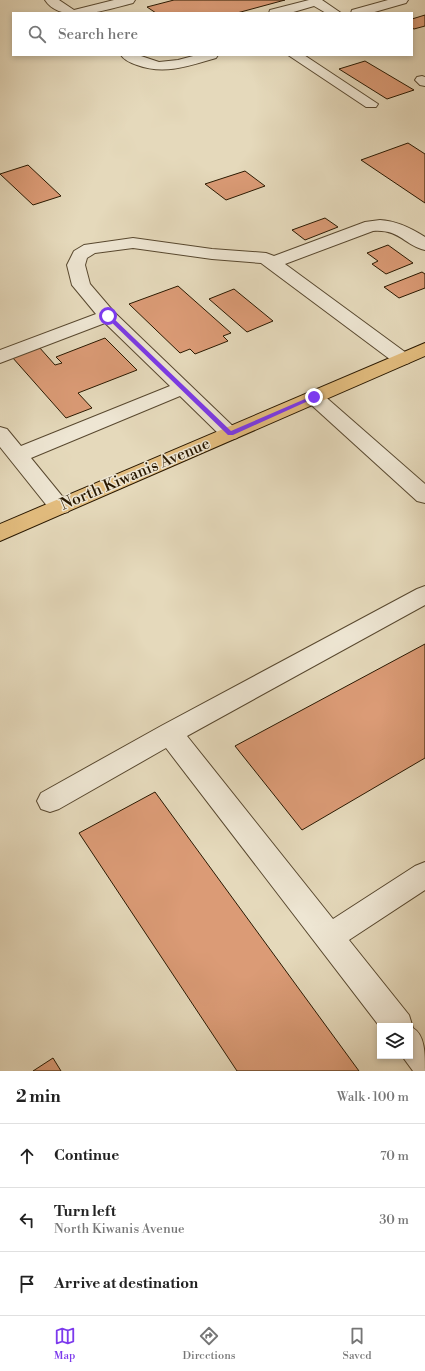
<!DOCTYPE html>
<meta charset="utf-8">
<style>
body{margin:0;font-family:"Libre Bodoni",serif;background:#f2f2f2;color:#222}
.controls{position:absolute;right:12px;bottom:12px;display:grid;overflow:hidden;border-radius:0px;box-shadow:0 2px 6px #0003}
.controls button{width:36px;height:36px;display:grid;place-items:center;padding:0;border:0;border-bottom:1px solid #e0e0e0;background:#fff;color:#222;font:20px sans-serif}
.stop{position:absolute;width:12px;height:12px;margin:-9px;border:3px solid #7c3aed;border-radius:50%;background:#fff}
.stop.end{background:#7c3aed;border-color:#fff;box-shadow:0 1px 4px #0008}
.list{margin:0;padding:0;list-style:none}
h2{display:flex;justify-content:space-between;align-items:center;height:52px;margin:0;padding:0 16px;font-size:17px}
h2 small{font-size:13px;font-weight:400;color:#767676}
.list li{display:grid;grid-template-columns:26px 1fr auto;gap:12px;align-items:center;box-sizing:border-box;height:64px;padding:0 16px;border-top:1px solid #e0e0e0}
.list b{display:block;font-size:15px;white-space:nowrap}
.list p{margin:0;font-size:13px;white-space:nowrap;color:#767676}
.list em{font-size:13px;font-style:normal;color:#767676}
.icon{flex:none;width:22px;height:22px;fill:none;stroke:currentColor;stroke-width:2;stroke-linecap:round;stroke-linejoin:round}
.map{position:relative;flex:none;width:425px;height:1071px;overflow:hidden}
.search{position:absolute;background:#fff;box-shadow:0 2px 6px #0003;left:12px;right:12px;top:12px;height:44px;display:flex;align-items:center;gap:10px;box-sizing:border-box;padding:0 14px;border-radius:0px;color:#767676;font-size:15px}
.sheet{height:244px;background:#fff}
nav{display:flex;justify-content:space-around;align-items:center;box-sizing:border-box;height:56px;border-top:1px solid #e0e0e0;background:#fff;font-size:11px;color:#767676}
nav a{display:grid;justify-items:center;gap:2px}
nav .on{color:#7c3aed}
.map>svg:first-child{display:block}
</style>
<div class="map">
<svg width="425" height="1071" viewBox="0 0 425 1071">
<rect width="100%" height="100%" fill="#e5d9bb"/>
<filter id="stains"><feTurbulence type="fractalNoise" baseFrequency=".005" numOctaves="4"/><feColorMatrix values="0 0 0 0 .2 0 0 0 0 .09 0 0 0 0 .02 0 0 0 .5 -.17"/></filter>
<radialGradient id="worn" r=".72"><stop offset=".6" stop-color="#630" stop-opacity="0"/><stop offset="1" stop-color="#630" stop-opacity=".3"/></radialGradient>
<g fill="#db9b76" stroke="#291800">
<path d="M174,0H285L237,13H156L147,7Z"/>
<path d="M425,15V26L414,29L412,28V19Z"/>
<path d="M365,61L414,90L387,99L339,69Z"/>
<path d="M408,143L425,154V203L361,160Z"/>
<path d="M28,165L61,196L33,205L0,174Z"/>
<path d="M245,171L265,186L226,200L205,184Z"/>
<path d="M325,218L338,227L305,240L292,230Z"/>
<path d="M388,245L413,263L386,274L372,264L378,261L367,253Z"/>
<path d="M422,272L425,274V288L399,298L384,287Z"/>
<path d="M178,286L231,333L223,336L228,341L195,354L190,349L180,353L129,304Z"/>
<path d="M234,289L273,321L247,332L209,299Z"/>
<path d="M105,338L137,370L78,393L92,408L66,418L12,357L39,347L55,365L62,363L56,357Z"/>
<path d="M425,644V758L302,830L235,746Z"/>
<path d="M155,792L359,1071H237L79,833Z"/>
<path d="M53,1058L61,1071H33Z"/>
</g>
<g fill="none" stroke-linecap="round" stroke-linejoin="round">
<defs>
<g id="minor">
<path d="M45,0H59L74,10L114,0H135L133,3C109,9 62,26 45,0Z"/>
<path d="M309,0H322L341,13H326L314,6L290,13H269L270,10Z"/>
<path d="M388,0H408L406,3L371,13H351L352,10Z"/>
<path d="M121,55H138L159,62L178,60L197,55H218L216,58C189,66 164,75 137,65C131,63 124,60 121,55Z"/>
<path d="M288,55H304L378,104L376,107H366Z"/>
<path d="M422,76L425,77V86L420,85L415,80L417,77Z"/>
<path d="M380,220C397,221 411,228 425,237V250C404,245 400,229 373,231L285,264L409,355L411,359L409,363L402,365L395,363L261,263L212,259L133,248L95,253L87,258L85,265L90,284L114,312L240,433L237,438L230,440L223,438L180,396L31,458L71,507L68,512L60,514L52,512L0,447V427L7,429L21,446L170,386L105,323L0,363V350L96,314L72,285L67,265L74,251L84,245L133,238L212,249L266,253L274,256L365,222Z"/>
<path d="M314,391L321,393L425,484V503L417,501L307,401L304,397L307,393Z"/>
<path d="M425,586V605L187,736L333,919L415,866L425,862V890L349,940L409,1015L413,1028C425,1035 425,1053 425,1071H413L402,1056H410V1026L380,1027L166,748L59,809L50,812L41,809L37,801L41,793L161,726L417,589Z"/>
</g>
<path id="major" d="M425,343V356L0,541V524Z"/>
</defs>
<use href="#minor" stroke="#58482f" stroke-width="2"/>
<use href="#major" stroke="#291800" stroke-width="2"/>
<use href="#minor" fill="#eee6d3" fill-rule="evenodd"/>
<use href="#major" fill="#e2bc7e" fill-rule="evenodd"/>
</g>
<path fill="#7c3aed" d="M106,315H110L231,431L312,396L317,397L233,435H228L106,317Z"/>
<g text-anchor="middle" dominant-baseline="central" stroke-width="3" stroke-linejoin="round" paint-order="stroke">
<g font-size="16" fill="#291800" stroke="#eee6d3">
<text transform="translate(135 474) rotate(-23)">North Kiwanis Avenue</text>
</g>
</g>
<rect width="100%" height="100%" filter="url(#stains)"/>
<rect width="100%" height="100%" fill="url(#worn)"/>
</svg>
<div class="controls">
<button><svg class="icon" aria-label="layers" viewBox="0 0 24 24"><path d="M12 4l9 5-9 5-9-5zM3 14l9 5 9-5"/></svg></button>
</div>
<div class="stop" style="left:108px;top:316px"></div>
<div class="stop end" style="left:314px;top:397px"></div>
<div class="search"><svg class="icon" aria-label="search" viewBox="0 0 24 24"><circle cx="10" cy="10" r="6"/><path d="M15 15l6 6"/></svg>Search here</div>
</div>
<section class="sheet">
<h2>2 min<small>Walk · 100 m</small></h2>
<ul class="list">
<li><svg class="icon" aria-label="ahead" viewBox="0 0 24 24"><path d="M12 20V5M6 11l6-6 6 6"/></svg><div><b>Continue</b></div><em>70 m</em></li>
<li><svg class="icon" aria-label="left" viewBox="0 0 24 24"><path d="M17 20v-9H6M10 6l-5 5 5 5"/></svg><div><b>Turn left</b><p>North Kiwanis Avenue</p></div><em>30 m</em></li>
<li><svg class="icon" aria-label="arrive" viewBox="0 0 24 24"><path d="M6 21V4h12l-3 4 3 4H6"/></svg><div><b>Arrive at destination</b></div></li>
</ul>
</section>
<nav>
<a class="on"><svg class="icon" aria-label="map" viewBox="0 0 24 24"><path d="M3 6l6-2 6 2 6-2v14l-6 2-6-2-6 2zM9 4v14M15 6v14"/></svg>Map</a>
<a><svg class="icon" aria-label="directions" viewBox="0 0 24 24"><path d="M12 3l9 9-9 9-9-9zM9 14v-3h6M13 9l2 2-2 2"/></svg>Directions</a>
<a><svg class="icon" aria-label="saved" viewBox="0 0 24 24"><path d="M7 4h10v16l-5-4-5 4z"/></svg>Saved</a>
</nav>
